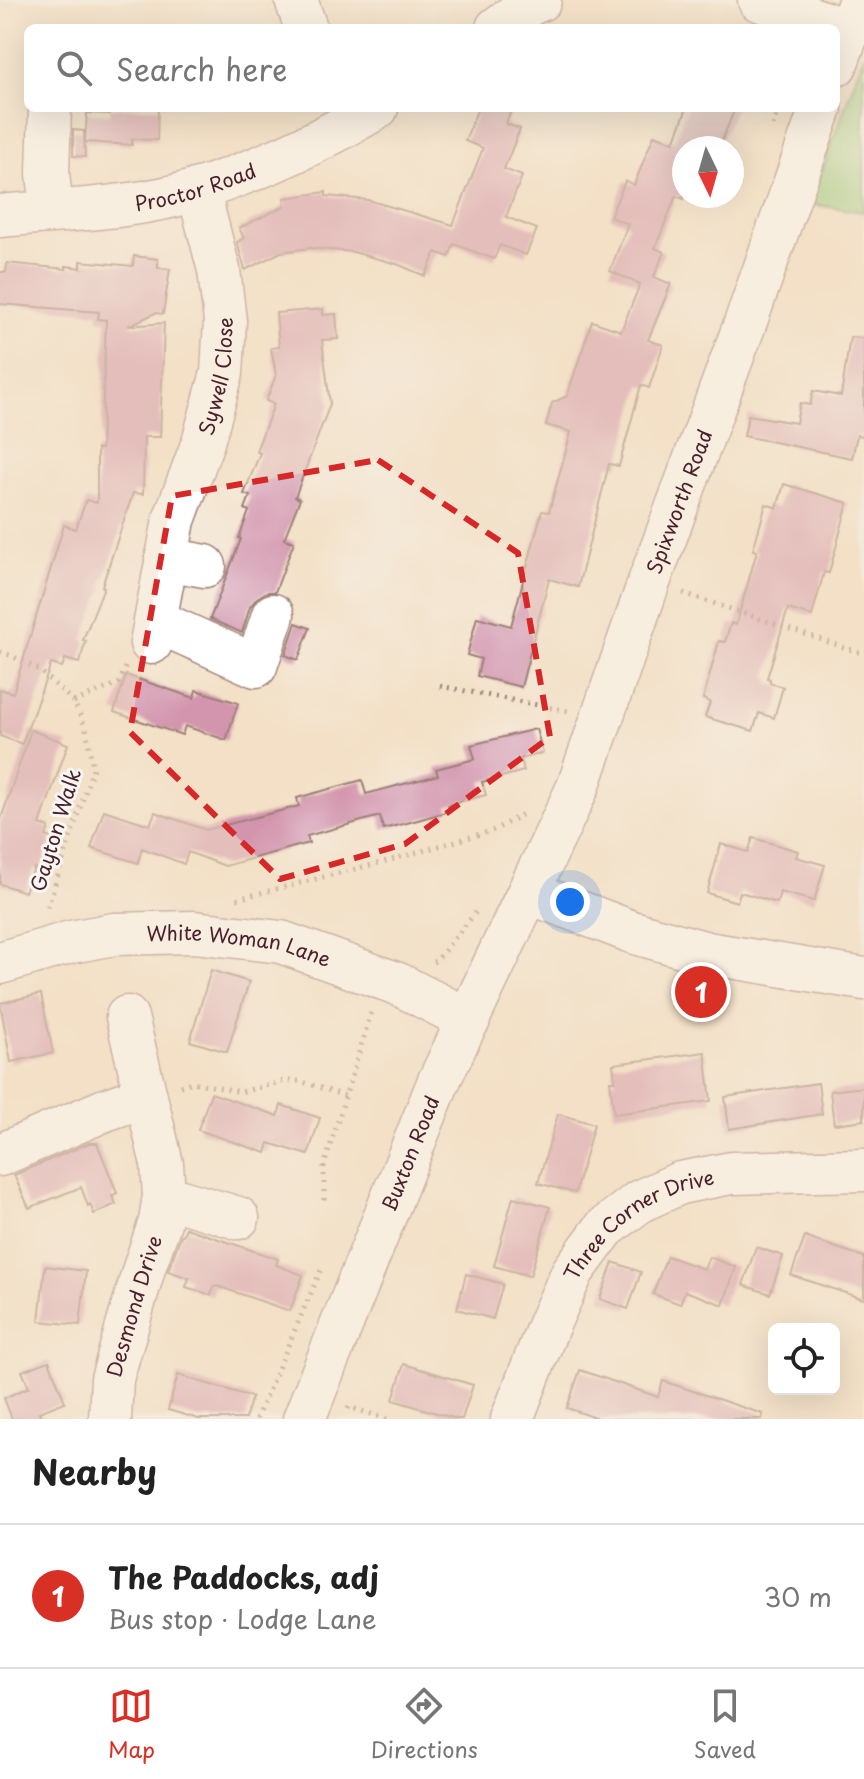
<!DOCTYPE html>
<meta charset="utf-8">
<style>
body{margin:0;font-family:"Playpen Sans",sans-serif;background:#f6f6f6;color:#222}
.controls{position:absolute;right:24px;bottom:24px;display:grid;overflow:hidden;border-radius:12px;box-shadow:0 8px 32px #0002}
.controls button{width:72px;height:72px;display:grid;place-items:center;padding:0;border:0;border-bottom:2px solid #e0e0e0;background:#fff;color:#222;font:40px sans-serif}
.compass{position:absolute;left:672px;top:136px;width:72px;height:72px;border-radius:50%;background:#fff;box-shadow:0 8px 32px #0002;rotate:175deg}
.you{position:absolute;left:570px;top:902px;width:28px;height:28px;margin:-20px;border:6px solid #fff;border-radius:50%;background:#1a73e8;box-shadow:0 0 0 12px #1a73e833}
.badge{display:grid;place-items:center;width:52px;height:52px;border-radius:50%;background:#d93025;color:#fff;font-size:26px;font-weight:700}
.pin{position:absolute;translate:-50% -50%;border:4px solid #fff;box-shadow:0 2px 8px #0006}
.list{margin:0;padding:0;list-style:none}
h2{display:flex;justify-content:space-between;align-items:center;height:104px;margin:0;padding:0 32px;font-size:34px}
h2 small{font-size:26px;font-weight:400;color:#767676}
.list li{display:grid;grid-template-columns:52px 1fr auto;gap:24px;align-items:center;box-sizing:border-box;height:144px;padding:0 32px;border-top:2px solid #e0e0e0}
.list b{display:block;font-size:30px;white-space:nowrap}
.list p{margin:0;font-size:26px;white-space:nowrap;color:#767676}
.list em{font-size:26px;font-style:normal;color:#767676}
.icon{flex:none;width:44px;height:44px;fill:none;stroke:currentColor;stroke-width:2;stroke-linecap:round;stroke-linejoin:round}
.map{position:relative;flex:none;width:864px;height:1419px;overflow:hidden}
.search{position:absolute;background:#fff;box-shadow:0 8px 32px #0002;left:24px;right:24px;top:24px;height:88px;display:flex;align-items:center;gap:20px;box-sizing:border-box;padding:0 28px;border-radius:12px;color:#767676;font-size:30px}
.sheet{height:248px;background:#fff}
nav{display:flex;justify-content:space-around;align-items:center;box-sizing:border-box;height:112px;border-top:2px solid #e0e0e0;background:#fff;font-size:22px;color:#767676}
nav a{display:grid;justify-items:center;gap:4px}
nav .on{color:#d93025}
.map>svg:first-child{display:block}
</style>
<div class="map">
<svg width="864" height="1419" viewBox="0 0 864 1419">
<rect width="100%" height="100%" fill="#f6f6f2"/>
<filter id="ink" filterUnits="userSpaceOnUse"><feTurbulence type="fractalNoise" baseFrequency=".0125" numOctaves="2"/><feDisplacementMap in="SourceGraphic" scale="16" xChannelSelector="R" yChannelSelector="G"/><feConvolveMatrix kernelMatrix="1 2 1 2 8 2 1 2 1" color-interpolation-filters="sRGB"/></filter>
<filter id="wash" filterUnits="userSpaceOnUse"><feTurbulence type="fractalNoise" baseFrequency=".006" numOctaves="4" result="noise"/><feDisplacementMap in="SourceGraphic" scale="32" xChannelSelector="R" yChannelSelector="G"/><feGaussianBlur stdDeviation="1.8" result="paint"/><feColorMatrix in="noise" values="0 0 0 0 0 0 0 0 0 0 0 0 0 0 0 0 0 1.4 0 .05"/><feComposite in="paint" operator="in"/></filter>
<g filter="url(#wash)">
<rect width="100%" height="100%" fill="#f3e0c6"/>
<path fill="#97cf82" stroke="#707756" stroke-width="2" d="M864,54V212L810,204Z"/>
<g id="blocks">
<g fill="#d395ad">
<path d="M110,108H158L157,140L132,139V145L85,142L87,113L110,114Z"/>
<path d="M478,108H512L506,124L520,129L504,169L522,176L506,217L537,229L526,255L500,245L494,259L454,244L449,257L436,252L425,276L397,264L353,252L310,248L281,252L245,270L237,242L244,238L239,228L285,206L284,198L326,192V196L368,200L453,225L483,148L465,141Z"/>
<path d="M687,108H735L719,148H684V199L676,196L655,248L664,252L654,277L671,284L648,340L663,345L649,388L641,385L619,466L609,464L578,587L549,579L521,687L477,676L481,659L467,655L477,617L511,626L542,511L549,512L571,432L546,425L552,403L567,396L592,321L621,331L640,284L610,271L628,224L610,217L625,181L634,185L654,135L674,142Z"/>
<path d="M73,130L84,131L85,157L73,156Z"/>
<path d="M134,256L158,259V268L170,269L163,314L155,313L128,326L164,323L160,437H144L143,494L133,493L102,586L104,587L83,640L86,641L79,663L65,659L62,667L51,664L22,744L0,736V689L13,693L64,525L76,529L86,500L97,503V449H101L106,320L98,319L99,312L0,304V272H6L7,263L66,269V266L81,268V261L133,266Z"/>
<path d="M323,309V315L336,314L338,339L322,340L330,404L295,497L300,499L284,539L294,542L275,592H267L257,598L250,607L242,633L210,619L241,539L239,538L249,511L245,509L250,496L244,494L260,453L256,451L274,404L266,401L276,375L271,348L279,347L276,313Z"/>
<path d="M850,337L864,338V436L857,435L852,458L744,436L748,415L796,423L800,403L810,405L813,391L841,396Z"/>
<path d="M784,484L848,503L829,573L824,572L812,616L788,609L767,678L770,679V683L783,687L774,718L759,713L753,731L705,717L710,702L703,699L719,641L725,642L731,623L736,625L757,551L753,550L766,504L777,508Z"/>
<path d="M296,623L310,628L298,660L285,655Z"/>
<path d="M126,675L194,698L196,690L238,703L226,740L185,726L182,735L114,712Z"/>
<path d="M536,729L543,753L521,759L524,771L482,782L486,795L448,805L450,811L407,823L383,829L380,816L307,836L309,843L225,866L188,852L184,864L142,848L138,863L91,848L104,810L150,825L155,812L206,830L299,806L297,798L362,780L366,794L438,775L436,769L475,759L471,745Z"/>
<path d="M31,730L68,744L40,824L49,827L46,836L52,838L40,870L34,868L25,892L0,884V822Z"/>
<path d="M753,838L798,851L796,857L825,865L814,901L780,892L777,903L740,892L737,902L707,893L721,844L748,852Z"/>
<path d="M211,970L249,982L227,1052L190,1041Z"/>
<path d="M41,994L53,1053L11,1062L0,1003Z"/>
<path d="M705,1052L711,1101L614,1114L610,1081H615L613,1064Z"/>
<path d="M818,1083L822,1114L729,1129L725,1097Z"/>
<path d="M864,1087V1120L834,1124L830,1091Z"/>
<path d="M211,1093L278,1116L281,1105L320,1118L308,1155L269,1143L266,1153L198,1130Z"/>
<path d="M558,1114L594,1124L575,1193L538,1183Z"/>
<path d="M89,1143H97L117,1193L112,1196L116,1204L94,1214L90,1204L88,1206L81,1187L29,1208L14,1175Z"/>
<path d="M513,1197L550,1207L530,1276L494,1266Z"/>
<path d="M186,1228L278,1259L276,1265L303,1275L290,1311L220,1287L214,1286L211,1295L186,1287L189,1278L168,1271L181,1235H183Z"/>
<path d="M805,1237L864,1257V1299L791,1275Z"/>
<path d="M756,1247L783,1256L770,1294L743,1285Z"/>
<path d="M667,1256L704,1269L709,1257L736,1267L723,1305L685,1291L680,1304L653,1294Z"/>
<path d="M613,1262L641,1272L628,1309L600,1299Z"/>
<path d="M45,1266L86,1271L80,1325L39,1321Z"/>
<path d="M466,1274L503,1284L493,1319L457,1309Z"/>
<path d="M49,1361L65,1402L39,1412L42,1419H12L4,1398L29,1387L22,1371Z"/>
<path d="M404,1364L473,1385L462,1419H457L393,1400Z"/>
<path d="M580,1370L658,1397L663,1381L763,1414L762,1419H599L567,1408Z"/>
<path d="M178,1375L252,1397L245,1419H199L168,1410Z"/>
</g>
</g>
</g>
<g filter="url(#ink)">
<use href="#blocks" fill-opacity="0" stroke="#9e8078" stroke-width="2"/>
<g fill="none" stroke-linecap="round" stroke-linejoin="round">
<defs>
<g id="minor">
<path d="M296,0L306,28"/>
<path d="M759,0L848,31"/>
<path d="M497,28L530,4L540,0"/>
<path d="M836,65L860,0"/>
<path d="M50,108L48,173L52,211"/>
<path id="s1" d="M0,216C65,210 137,209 200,189C261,169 322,141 377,108"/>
<path d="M166,559L205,566"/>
<path d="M156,621L256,666L273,615"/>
<path id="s2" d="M151,643L174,520L203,442L222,373L225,321L219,270L198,189"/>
<path d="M530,893L632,932L707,953L864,979"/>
<path id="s3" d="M0,963L71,942L114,934L194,932L281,942L398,984L469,1020"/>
<path d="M0,1155L105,1110L146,1096"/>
<path d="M164,1196L238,1218"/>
<path id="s4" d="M110,1419L112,1379L145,1265L160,1222L164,1196L162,1164L127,1017"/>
<path id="s5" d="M304,1419L438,1083L578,787L649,582L746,321L821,108"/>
<path id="s6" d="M512,1419L549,1324L573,1271L605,1228L640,1201L680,1183L731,1173L864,1170"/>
</g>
</defs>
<use href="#minor" stroke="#9e8078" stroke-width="45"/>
<g stroke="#9e8078" stroke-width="5" stroke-dasharray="2 6" stroke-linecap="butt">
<path d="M773,126L778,108"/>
<path d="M683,593L864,654"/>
<path d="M0,652L10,655L39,670L74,702L86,728L93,768L46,912"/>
<path d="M440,686L568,711"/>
<path d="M74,702L119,683L126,667"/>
<path d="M237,899L391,860L494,830L525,813"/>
<path d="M433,962L436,961L476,912"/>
<path d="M180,1086L192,1082L241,1092L284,1081H300L345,1096"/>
<path d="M324,1200V1166L372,1010"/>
<path d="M348,1409L349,1407L387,1419"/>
<path d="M256,1419L321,1270"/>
</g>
<use href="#minor" stroke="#fff" stroke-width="42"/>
</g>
</g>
<path d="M0 0H864V1419H0ZM378,460L518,553L550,737L405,844L280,879L130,732L172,496Z" fill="#f3e0c6" fill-opacity=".55" fill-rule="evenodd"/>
<path fill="none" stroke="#d62828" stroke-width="6" stroke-dasharray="16 10" stroke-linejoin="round" d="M378,460L518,553L550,737L405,844L280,879L130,732L172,496Z"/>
<g text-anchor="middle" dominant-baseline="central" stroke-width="6" stroke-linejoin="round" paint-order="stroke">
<g font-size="20" fill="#4a1f2b" stroke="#f6f6f2">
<text stroke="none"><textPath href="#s1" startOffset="198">Proctor Road</textPath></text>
<text stroke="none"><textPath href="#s2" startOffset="276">Sywell Close</textPath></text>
<text stroke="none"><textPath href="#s5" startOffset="992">Spixworth Road</textPath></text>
<text transform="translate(55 830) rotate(-73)">Gayton Walk</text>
<text stroke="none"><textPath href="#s3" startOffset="244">White Woman Lane</textPath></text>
<text stroke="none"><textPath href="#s5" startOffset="286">Buxton Road</textPath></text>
<text stroke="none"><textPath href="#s6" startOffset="244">Three Corner Drive</textPath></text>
<text stroke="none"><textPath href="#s4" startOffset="116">Desmond Drive</textPath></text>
</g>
</g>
</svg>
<div class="controls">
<button><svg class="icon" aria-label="locate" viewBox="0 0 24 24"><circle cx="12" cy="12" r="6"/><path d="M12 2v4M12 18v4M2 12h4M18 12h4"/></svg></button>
</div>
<svg class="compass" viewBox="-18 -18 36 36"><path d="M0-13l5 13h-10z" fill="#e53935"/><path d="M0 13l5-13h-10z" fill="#767676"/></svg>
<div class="you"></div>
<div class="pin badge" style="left:701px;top:992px">1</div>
<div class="search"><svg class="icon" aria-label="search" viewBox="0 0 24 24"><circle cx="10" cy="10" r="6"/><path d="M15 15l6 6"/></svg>Search here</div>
</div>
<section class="sheet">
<h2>Nearby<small></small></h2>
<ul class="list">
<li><span class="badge">1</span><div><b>The Paddocks, adj</b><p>Bus stop · Lodge Lane</p></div><em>30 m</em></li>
</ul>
</section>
<nav>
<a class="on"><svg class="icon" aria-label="map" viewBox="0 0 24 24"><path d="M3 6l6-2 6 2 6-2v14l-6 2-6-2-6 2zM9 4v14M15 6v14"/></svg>Map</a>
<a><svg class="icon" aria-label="directions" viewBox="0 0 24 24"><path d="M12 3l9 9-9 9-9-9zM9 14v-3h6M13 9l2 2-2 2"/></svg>Directions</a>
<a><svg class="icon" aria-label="saved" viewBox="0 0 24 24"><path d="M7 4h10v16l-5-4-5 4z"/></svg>Saved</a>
</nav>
